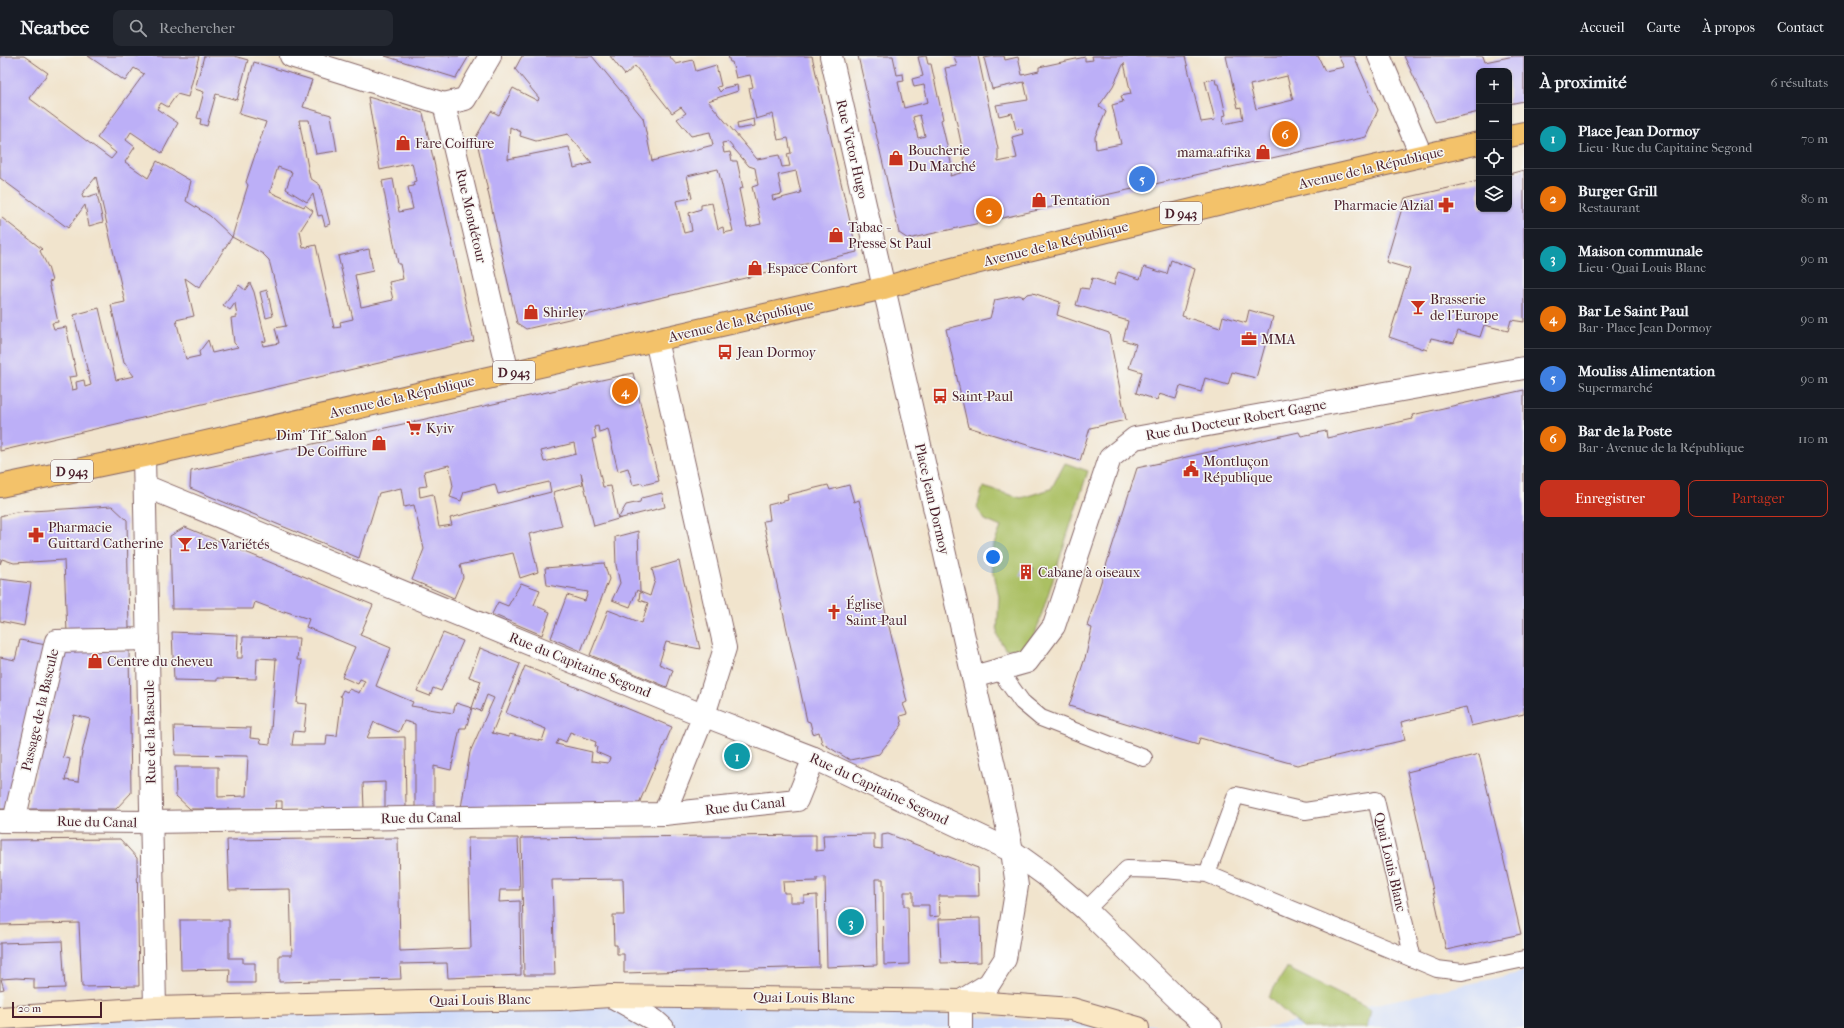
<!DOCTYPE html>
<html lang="fr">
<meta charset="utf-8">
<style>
body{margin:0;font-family:"IM FELL French Canon",serif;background:#242831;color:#f1f3f6}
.controls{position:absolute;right:12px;top:12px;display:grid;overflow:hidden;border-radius:8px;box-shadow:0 1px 3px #0004}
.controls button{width:36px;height:36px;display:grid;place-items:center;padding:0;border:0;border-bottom:1px solid #363941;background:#171b24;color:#f1f3f6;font:20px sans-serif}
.scale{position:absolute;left:12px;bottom:10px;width:90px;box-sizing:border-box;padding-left:4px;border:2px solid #4a1f2b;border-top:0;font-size:11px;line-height:14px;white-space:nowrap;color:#4a1f2b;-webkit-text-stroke:3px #f6f6f2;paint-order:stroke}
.you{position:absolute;left:993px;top:501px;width:14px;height:14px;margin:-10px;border:3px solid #fff;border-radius:50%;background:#1a73e8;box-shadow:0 0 0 6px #1a73e833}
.badge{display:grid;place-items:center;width:26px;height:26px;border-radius:50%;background:#c8321e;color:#fff;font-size:13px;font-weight:700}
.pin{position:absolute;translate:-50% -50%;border:2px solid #fff;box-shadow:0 1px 4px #0006}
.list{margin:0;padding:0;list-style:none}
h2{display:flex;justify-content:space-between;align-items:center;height:52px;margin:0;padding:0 16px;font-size:17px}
h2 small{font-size:13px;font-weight:400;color:#9ea1a6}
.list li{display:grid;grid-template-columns:26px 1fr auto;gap:12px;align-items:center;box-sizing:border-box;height:60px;padding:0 16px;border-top:1px solid #363941}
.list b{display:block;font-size:15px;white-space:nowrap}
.list p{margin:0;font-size:13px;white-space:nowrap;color:#9ea1a6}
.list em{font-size:13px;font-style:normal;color:#9ea1a6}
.actions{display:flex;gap:8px;padding:12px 16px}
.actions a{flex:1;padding:9px 0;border:1px solid #c8321e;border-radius:8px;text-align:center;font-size:14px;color:#c8321e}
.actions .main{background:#c8321e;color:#fff}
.icon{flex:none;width:22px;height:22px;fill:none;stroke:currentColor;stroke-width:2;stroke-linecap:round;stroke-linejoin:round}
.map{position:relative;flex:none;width:1524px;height:972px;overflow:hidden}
header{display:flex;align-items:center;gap:24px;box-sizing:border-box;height:56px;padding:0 20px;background:#171b24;border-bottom:1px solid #363941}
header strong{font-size:19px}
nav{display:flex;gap:22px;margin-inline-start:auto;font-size:14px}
.search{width:280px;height:36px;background:#242831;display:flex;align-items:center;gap:10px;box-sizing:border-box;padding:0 14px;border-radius:8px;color:#9ea1a6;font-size:15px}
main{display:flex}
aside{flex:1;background:#171b24}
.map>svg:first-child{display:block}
</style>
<header>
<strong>Nearbee</strong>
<div class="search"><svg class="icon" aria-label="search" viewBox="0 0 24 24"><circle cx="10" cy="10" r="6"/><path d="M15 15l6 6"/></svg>Rechercher</div>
<nav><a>Accueil</a><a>Carte</a><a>À propos</a><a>Contact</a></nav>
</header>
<main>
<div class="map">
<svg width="1524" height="972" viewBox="0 0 1524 972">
<rect width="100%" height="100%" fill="#f6f6f2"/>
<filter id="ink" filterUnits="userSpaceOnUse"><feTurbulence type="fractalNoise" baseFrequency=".025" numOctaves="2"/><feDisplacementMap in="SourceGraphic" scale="8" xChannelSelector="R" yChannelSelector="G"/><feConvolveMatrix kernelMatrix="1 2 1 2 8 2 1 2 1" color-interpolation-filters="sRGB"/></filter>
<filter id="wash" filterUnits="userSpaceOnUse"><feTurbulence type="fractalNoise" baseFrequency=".012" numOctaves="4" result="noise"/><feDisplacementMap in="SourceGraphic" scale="16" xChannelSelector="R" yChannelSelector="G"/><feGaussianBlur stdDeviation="0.9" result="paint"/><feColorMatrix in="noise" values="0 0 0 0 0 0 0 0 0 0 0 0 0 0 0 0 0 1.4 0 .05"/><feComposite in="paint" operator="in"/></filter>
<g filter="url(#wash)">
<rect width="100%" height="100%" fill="#f1e4cd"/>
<g fill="#cedafa">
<path d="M1524,916V972H1265Z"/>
<path d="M611,942L1194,972H0V966Z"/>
</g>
<g fill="#abc064" stroke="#7a7048">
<path d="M1065,407L1088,415L1033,585L1023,594L1005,593L997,579L999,541L990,498L1001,471L985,464L977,452L983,431L1021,442L1051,433Z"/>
<path d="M1287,912L1371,954L1367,972H1303L1268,941Z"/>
</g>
<g id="blocks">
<g fill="#bcaff7" fill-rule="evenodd">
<path d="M0,0H24L48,17L29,42L111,103L116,97L97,82L144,18L134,12L125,25L88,0H199L188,41L177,38L168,51L161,47L157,53L178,67L162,97L131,76L126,84L135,91L125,106L148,122L157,105L191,125L186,145L210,160L232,181L199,232L185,222L194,260L176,264L186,303L200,300L199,296L208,284L212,297L238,291L234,287L231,262L237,261L235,247L230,254L223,249L239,229L245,234L250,227L254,236L266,285L262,286L263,290L279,287L275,272L286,270L269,204L263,198L232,181L248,129L246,126L266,66L239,58L254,6L312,24L303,51L331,59L337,95L316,98L309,64H299L310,122L320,129L330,168L325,170L322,159L318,160L313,138L307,146L286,133L292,116L278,111L270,136L304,151L305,149L313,155L300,175L303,192L316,189L334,272L341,271L340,266L353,263L338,200L369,193L373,215L355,219L361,251L393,244L389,226L403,223L400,208H398L382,125L393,123L399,156L413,153L408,131L414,130L413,126L416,125L412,107L380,114L368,41L423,57L474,285L0,395V164L2,162L42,193L40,195L48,211L52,225L49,226L58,266L52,267L54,273L66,271L77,320L69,321L72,334L77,333L76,326L84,324L85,331L91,329L74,259L99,252L116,324L134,320L130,315L128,310L124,307L111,249L125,246L96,121L82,138L83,142L97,138L103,166L89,170L85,149L68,172L0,122Z"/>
<path d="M204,0H234L248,4L237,44L216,38L207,70L200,68L201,63L197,62L204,36L195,33Z"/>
<path d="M385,0H469L456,22Z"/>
<path d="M522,0H592L643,62L652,105L713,89L710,76L691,80L677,63L686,57L681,51L672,57L635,10L625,19L610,0H669L676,8L693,4L696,15L716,9L721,30L717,31L720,36L724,32L737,29L738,35L708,45L757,103L779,99L782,111L790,110L787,98L791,97L788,82L778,84L773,58L756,63L749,32L753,31L750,19L736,22L732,6H730L728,0H812L857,196L526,273L517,267L476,81L491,55L499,59L513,32L538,45L539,42L515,13ZM510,71L521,76L520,80L536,85L568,78L592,107L574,112L569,91L508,103ZM728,86L749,110L755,112L758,129L752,131L761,168L747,171L739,133L743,132L737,105H732L730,96L724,97L722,87ZM718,113L733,175L724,177L723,171L718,173L712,147L701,149V153L689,157L692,175L684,177L676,145L692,142L687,120ZM796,115L801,137L773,144L772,140L782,138L778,119Z"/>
<path d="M858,0H893L897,19L903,18L904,25L898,26L904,52L928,46L924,29L914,31L912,23L923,20L918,1L926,0L928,8H931L943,63L941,64L952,111L950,120L967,115L945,12L957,10L954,0H978L998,93V106L1017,102L1012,81L1023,78L1022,73L1016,74L1012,57L999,60L996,49L1028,44L1024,26L992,33L984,2L995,0H1004L1005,4L1018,1L1022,19L1039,15V11L1085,1V5L1093,4L1092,0H1185L1201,66L1215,64L1205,25L1215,23L1216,28H1219L1226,59L1223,60L1224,68L1243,64L1241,51L1238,52L1226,0H1318L1325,15L1344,11L1338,0H1354L1378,54L1366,81L908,183L899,177ZM1124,7L1131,38L1121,40L1123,46L1112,49L1121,88L1096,93L1095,81L1106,56L1099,50L1113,30ZM1287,20L1293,44L1256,53L1250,29ZM920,59L925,80L918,82L913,61Z"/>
<path d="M1404,0H1483L1485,6L1514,0H1524V45L1509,48V15H1479V56L1435,66Z"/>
<path d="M754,63L755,70L738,73L737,67Z"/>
<path d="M1524,114V266L1511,264L1508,275L1484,269L1480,281L1458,275L1454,287L1431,282L1427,294L1389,281L1410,213L1386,206L1405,142L1479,125V153H1509V118Z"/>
<path d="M1171,204L1195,213L1182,260L1220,272L1223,260L1246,267L1249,254L1273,261L1256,322L1232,316L1228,329L1205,322L1201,336L1180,330L1176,343L1159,338L1157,344L1136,337L1142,316L1129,312L1136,288L1123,284L1128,265L1076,249L1081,232L1089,233L1092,222L1114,229L1118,216L1140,223L1144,211L1167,218Z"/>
<path d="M267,234L273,260L266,262L260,236Z"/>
<path d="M1033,237L1060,246L1057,259L1109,277L1126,364L1090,372L1080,405L968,371L946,273L990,262L995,244L1019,239L1024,241L1027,238Z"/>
<path d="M633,317L659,425L643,429L642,427L633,429L628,412L618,415L608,373L599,376L598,370L594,371L596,382L592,383L603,431L611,430L618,463L594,470L581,417L583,428L553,436L562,470L529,478L538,516L520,522L513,497L460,509L463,521L454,542L412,524L424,493L414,449L404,451L401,432L379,437L359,502L190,432L191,415ZM574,387L576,398L544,406L541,395ZM449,409L453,430L450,441L461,445L464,436L495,428L498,438L549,426L551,436L450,462L452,469L439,471L433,438L420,441L419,431L427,430L424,415Z"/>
<path d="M1524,334V658L1471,670L1466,651L1401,666L1405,684L1297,709L1200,682L1198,689L1069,650L1086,599L1092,572L1087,570L1137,412L1299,376L1301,380L1326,375L1327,382L1413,363L1412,359Z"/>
<path d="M828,429L830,434L849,429L854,446L859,444L907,646L903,648L907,658L900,660L902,669L879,698L850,704L822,687L819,676L813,678L810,666L807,665L763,465L770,464L768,449L788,444L787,439Z"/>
<path d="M662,437L665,451L618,463L626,449L640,446L641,442Z"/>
<path d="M112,450L127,464L129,574L67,577L64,504L14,507L2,503L0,508V460L16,456Z"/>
<path d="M185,471L373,549L360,579L391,592L376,630L413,646L411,650L453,657L456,647L472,652L481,625L469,621L480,592L520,608L492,677L509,681V678L542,685L546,673L506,657L525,610L672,671L637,752H461L470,696L494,642L487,639L481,655L472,652L466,672H460L451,714L434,710V753H415V668L404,665L399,676L374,666L367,682L405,681L406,753L385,752V726L363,727L364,753H282V745H276L275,753H190L176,740L175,711H218V741L246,740L248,700L175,699L174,670L251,672L250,682L260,683L261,687L270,688L276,603L257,602L256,623L217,622V625L174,624L172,576L238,579L237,602H242L243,581L299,582L297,604H302L297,647L307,648L304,676L294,675L292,689H326L327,679L337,680L342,641L340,640L343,634L347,636L349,633L359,637L365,625L360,623L358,628L342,621L355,591L306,571L309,563L284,555V557L255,546L253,553H172L170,480ZM570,676L596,686L595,690L597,691L596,696L610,702L608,707L591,705L592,696L556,688L559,683L566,686Z"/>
<path d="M638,475L640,536L650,540L655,524L652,513L679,505L700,593L666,586L659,608L673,614L667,631L590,599L608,554L642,567L648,547L639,544L640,536L637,534L630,551L612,544L620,527L616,509L615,481Z"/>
<path d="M604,507L609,523L581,595L551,582L567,539L585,545L588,536L547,529L545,512Z"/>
<path d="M1023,509L1033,512L1030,523L1020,519Z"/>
<path d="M0,523L31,527L24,570L0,565Z"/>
<path d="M521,527L540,534L534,549L550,556L542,579L492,558L498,546L508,550Z"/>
<path d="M443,577L463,585L441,635L433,632L430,640L417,635Z"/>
<path d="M20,584L46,589L8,753H0V601L15,604Z"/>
<path d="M64,594H129L131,737L116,753H27ZM74,659L90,663L81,701L78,726L65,724L70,703L63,701Z"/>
<path d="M1479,698L1521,878L1446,894L1407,716Z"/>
<path d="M874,778V792L882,793V779L888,778L978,812L979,840H939L940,860L929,861V849H913V836H904V850H908L909,908L884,909L883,823H875L877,909L827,911L825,821L817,822V825L783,826L784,837H790V846H804V840L817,839L819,911L624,917V898H617V889H614L613,859H624L623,823L552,824L555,919H524L521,782L816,779V795L824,794L823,779Z"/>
<path d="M398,782L400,895L471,892L468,782H518L520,834H500L499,846L520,845L521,919L448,922L447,907L400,908L401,923L279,926V899H292L290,833L229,834L227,784Z"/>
<path d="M120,783L137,802L139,930L82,931L79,867L0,869V784Z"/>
<path d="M980,862L981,906L941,907L939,863Z"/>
<path d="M180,864H229V902H243V907H255V927H229L230,913L181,914Z"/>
<path d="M62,885L65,932L34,933V923L16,922L1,923L4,933L0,934V887Z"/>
</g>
</g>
</g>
<g filter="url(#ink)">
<use href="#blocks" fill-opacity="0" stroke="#846464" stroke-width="1"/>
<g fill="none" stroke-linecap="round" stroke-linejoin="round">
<defs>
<g id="lane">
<path d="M999,614L1022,646L1041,662L1144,702"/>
<path d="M1086,854L1127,813L1165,814L1207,818L1413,903L1376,744L1305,755L1236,739L1207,818"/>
<path d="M1413,903L1437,913L1462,916L1524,903"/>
</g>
<g id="street">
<path d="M291,0L444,48"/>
<path d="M831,0L973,621L1000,735L1012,795L1017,830L1005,903L989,928L961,945V972"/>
<path d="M1379,0L1421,99"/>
<path d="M444,48L508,317"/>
<path d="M444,48L465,43L490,0"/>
<path d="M656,284L725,592L704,659L664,758"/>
<path d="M144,400L155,952"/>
<path d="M145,430L690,654L814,702L1012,795L1044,818L1086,854L1186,951L1211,972"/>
<path d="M973,621L1027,606L1054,570L1110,402L1135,382L1524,312"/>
<path d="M0,765L151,766L664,758L797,744L814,702"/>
<path d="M14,765L56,585L148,583"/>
<path d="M611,940L654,964L663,972"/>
</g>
<path id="secondary" d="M0,962L155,952L418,945L560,943L611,940L961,945L1072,953L1138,972"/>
<g id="primary">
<path d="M1509,80L1524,77"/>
<path d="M0,430L144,400L884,232C963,208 1043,191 1123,171C1241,142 1360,113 1479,87"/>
</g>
</defs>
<use href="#lane" stroke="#846464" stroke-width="18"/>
<use href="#street" stroke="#846464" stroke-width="24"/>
<use href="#secondary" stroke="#846464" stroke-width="24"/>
<use href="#primary" stroke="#846464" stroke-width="24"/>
<use href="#lane" stroke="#fff" stroke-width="16"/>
<use href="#street" stroke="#fff" stroke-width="22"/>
<use href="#secondary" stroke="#fae7c3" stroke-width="22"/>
<use href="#primary" stroke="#f3c26a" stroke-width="22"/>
</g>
</g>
<defs>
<symbol id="shop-bare" viewBox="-9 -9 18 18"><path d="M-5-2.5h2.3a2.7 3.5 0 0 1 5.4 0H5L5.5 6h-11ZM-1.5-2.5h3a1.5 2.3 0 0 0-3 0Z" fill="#c8321e" stroke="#f6f6f2" stroke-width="2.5" paint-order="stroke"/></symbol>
<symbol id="pharmacy-bare" viewBox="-9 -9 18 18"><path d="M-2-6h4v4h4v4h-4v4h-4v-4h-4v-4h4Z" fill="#c8321e" stroke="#f6f6f2" stroke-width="2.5" paint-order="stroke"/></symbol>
<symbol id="bar-bare" viewBox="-9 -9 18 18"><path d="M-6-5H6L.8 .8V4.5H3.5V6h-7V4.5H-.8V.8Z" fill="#c8321e" stroke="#f6f6f2" stroke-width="2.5" paint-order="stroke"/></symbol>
<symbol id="office-bare" viewBox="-9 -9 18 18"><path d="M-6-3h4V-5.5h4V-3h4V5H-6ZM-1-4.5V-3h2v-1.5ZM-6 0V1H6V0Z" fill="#c8321e" stroke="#f6f6f2" stroke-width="2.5" paint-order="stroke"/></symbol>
<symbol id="bus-bare" viewBox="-9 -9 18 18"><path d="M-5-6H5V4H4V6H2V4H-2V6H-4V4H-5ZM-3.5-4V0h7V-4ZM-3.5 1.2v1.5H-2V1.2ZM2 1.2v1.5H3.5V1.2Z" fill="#c8321e" stroke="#f6f6f2" stroke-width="2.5" paint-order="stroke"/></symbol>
<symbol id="supermarket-bare" viewBox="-9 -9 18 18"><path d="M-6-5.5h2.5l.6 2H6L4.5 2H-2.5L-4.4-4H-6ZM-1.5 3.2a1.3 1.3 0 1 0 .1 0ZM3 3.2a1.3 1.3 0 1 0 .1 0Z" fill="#c8321e" stroke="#f6f6f2" stroke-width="2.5" paint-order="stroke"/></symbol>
<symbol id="civic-bare" viewBox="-9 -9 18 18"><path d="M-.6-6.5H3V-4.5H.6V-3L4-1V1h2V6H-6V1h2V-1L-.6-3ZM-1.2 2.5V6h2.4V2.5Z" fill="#c8321e" stroke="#f6f6f2" stroke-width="2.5" paint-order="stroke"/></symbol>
<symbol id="building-bare" viewBox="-9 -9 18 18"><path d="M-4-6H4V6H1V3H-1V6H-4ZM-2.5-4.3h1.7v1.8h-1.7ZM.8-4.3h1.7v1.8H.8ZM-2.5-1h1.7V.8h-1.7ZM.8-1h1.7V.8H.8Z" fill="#c8321e" stroke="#f6f6f2" stroke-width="2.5" paint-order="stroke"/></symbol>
<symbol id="church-bare" viewBox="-9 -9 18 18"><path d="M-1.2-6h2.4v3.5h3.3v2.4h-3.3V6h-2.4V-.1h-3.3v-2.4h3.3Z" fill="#c8321e" stroke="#f6f6f2" stroke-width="2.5" paint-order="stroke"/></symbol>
</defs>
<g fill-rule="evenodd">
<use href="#shop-bare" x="392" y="76" width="22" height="22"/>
<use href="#shop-bare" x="1252" y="85" width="22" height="22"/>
<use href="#shop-bare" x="885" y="91" width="22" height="22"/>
<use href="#shop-bare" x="1028" y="133" width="22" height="22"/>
<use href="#pharmacy-bare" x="1435" y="138" width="22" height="22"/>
<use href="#shop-bare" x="825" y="168" width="22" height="22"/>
<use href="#shop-bare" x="744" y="201" width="22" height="22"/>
<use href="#bar-bare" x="1407" y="240" width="22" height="22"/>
<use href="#shop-bare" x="520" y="245" width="22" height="22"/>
<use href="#office-bare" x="1238" y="272" width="22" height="22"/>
<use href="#bus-bare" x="714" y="285" width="22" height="22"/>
<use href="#bus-bare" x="929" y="329" width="22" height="22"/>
<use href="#supermarket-bare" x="403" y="361" width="22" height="22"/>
<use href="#shop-bare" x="368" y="376" width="22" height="22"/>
<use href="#civic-bare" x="1180" y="402" width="22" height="22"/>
<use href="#pharmacy-bare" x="25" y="468" width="22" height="22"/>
<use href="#bar-bare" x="174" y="477" width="22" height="22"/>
<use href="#building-bare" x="1015" y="505" width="22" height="22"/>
<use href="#church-bare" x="823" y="545" width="22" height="22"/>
<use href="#shop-bare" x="84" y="594" width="22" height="22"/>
</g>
<g text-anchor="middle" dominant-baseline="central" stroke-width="3" stroke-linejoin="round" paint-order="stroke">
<g fill="#f6f6f2" stroke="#7e6067" stroke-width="1">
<rect x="1160" y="146" width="42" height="22" rx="3"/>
<rect x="493" y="305" width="42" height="22" rx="3"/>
<rect x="51" y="404" width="42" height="22" rx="3"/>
</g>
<g font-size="13" font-weight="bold" fill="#4a1f2b">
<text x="1181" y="157">D 943</text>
<text x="514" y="316">D 943</text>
<text x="72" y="415">D 943</text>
</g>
<g font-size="14" fill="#4a1f2b" stroke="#f6f6f2" text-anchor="start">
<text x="415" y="87">Fare Coiffure</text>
<text x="908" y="94">Boucherie<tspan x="908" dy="16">Du Marché</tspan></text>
<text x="1251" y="96" text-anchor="end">mama.afrika</text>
<text x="1051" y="144">Tentation</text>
<text x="1434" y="149" text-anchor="end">Pharmacie Alzial</text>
<text x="848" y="171">Tabac -<tspan x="848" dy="16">Presse St Paul</tspan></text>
<text x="767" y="212">Espace Confort</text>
<text x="1430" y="243">Brasserie<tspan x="1430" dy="16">de l'Europe</tspan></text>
<text x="543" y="256">Shirley</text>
<text x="1261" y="283">MMA</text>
<text x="737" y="296">Jean Dormoy</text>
<text x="952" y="340">Saint-Paul</text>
<text x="426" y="372">Kyiv</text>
<text x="367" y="379" text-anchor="end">Dim' Tif' Salon<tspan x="367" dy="16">De Coiffure</tspan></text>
<text x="1203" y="405">Montluçon<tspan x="1203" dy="16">République</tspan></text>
<text x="48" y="471">Pharmacie<tspan x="48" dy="16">Guittard Catherine</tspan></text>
<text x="197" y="488">Les Variétés</text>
<text x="1038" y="516">Cabane à oiseaux</text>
<text x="846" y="548">Église<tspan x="846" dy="16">Saint-Paul</tspan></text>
<text x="107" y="605">Centre du cheveu</text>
</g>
<g font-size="14" fill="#4a1f2b" stroke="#f6f6f2">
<text transform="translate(852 93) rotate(77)">Rue Victor Hugo</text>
<text transform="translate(1371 112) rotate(-13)">Avenue de la République</text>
<text transform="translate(471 160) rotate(77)">Rue Mondétour</text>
<text transform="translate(1056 188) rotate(-14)">Avenue de la République</text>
<text transform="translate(741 265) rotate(-13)">Avenue de la République</text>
<text transform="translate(402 341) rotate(-13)">Avenue de la République</text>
<text transform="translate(1236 364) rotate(-10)">Rue du Docteur Robert Gagne</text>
<text transform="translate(932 443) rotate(77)">Place Jean Dormoy</text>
<text transform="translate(580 609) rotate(22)">Rue du Capitaine Segond</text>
<text transform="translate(40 654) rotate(-77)">Passage de la Bascule</text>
<text transform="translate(150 676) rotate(-91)">Rue de la Bascule</text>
<text transform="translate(879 733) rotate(25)">Rue du Capitaine Segond</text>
<text transform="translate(745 750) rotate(-6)">Rue du Canal</text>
<text transform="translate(421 762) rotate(-1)">Rue du Canal</text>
<text transform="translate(97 766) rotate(1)">Rue du Canal</text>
<text transform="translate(1390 806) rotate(77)">Quai Louis Blanc</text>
<text transform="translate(804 942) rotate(1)">Quai Louis Blanc</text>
<text transform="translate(480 944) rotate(-1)">Quai Louis Blanc</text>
</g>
</g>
</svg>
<div class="controls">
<button>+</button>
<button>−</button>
<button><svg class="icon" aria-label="locate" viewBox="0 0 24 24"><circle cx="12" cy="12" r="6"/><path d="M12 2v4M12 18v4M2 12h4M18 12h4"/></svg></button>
<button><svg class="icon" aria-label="layers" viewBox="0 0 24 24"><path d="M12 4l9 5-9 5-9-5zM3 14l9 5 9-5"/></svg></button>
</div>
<div class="scale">20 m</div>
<div class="you"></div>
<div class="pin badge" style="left:737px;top:700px;background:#0f9aa8">1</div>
<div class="pin badge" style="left:989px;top:155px;background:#e8710a">2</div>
<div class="pin badge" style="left:851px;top:866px;background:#0f9aa8">3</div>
<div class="pin badge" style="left:625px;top:335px;background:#e8710a">4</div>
<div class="pin badge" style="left:1142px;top:123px;background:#3f7fe0">5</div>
<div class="pin badge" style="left:1285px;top:78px;background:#e8710a">6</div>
</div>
<aside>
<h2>À proximité<small>6 résultats</small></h2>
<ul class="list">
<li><span class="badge" style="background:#0f9aa8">1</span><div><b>Place Jean Dormoy</b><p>Lieu · Rue du Capitaine Segond</p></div><em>70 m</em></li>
<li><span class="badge" style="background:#e8710a">2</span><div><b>Burger Grill</b><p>Restaurant</p></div><em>80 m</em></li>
<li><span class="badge" style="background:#0f9aa8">3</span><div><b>Maison communale</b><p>Lieu · Quai Louis Blanc</p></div><em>90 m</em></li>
<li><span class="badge" style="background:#e8710a">4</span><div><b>Bar Le Saint Paul</b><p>Bar · Place Jean Dormoy</p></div><em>90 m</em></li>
<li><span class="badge" style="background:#3f7fe0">5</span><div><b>Mouliss Alimentation</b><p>Supermarché</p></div><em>90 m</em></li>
<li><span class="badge" style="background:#e8710a">6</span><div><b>Bar de la Poste</b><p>Bar · Avenue de la République</p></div><em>110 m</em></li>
</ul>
<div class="actions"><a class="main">Enregistrer</a><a>Partager</a></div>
</aside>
</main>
